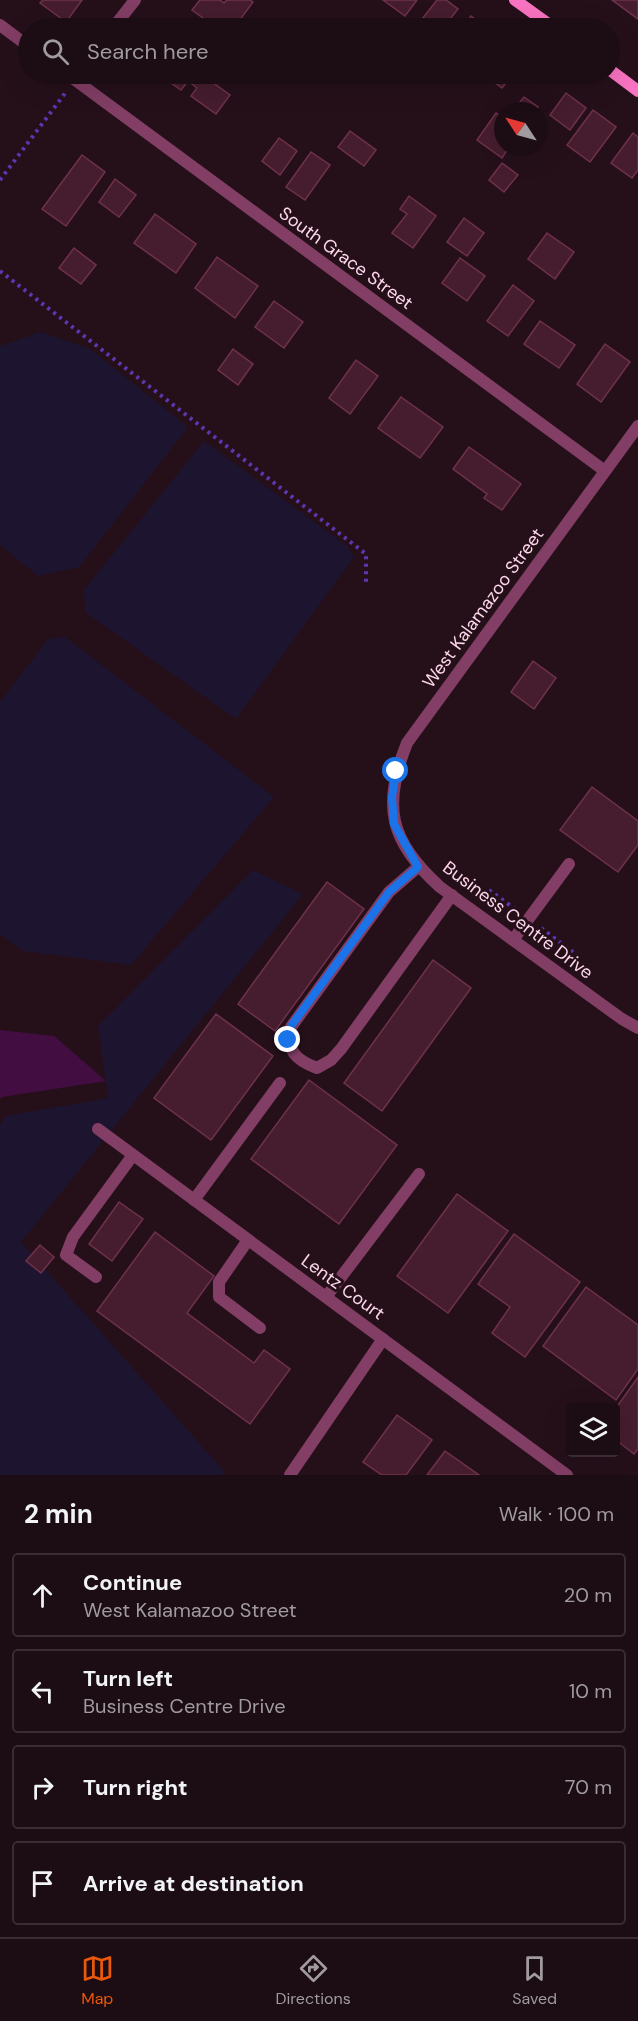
<!DOCTYPE html>
<meta charset="utf-8">
<style>
body{margin:0;font-family:"DM Sans",sans-serif;background:#291a22;color:#f1f3f6}
.controls{position:absolute;right:18px;bottom:18px;display:grid;overflow:hidden;border-radius:6px;box-shadow:0 6px 24px #0002}
.controls button{width:54px;height:54px;display:grid;place-items:center;padding:0;border:0;border-bottom:2px solid #3a2c34;background:#1c0c14;color:#f1f3f6;font:30px sans-serif}
.compass{position:absolute;left:494px;top:102px;width:54px;height:54px;border-radius:50%;background:#1c0c14;box-shadow:0 6px 24px #0002;rotate:306deg}
.stop{position:absolute;width:18px;height:18px;margin:-14px;border:4px solid #1a73e8;border-radius:50%;background:#fff}
.stop.end{background:#1a73e8;border-color:#fff;box-shadow:0 2px 6px #0008}
.list{margin:0;padding:0;list-style:none}
h2{display:flex;justify-content:space-between;align-items:center;height:78px;margin:0;padding:0 24px;font-size:26px}
h2 small{font-size:20px;font-weight:400;color:#a09ba0}
.list li{display:grid;grid-template-columns:39px 1fr auto;gap:18px;align-items:center;box-sizing:border-box;height:84px;margin:0 12px 12px;padding:0 12px;border:2px solid #3a2c34;border-radius:6px}
.list b{display:block;font-size:22px;white-space:nowrap}
.list p{margin:0;font-size:20px;white-space:nowrap;color:#a09ba0}
.list em{font-size:20px;font-style:normal;color:#a09ba0}
.icon{flex:none;width:33px;height:33px;fill:none;stroke:currentColor;stroke-width:2;stroke-linecap:round;stroke-linejoin:round}
.map{position:relative;flex:none;width:638px;height:1475px;overflow:hidden}
.search{position:absolute;background:#1c0c14;box-shadow:0 6px 24px #0002;left:18px;right:18px;top:18px;height:66px;display:flex;align-items:center;gap:15px;box-sizing:border-box;padding:0 21px;border-radius:33px;color:#a09ba0;font-size:22px}
.sheet{height:462px;background:#1c0c14}
nav{display:flex;justify-content:space-around;align-items:center;box-sizing:border-box;height:84px;border-top:2px solid #3a2c34;background:#1c0c14;font-size:16px;color:#a09ba0}
nav a{display:grid;justify-items:center;gap:3px}
nav .on{color:#ea580c}
.map>svg:first-child{display:block}
</style>
<div class="map">
<svg width="638" height="1475" viewBox="0 0 638 1475">
<rect width="100%" height="100%" fill="#25101a"/>
<g fill="#1d142f">
<path d="M41,332L90,349L188,427L79,567L38,576L0,545V346Z"/>
<path d="M204,441L347,546L354,557L236,719L85,612L84,590Z"/>
<path d="M65,637L274,797L131,965L23,951L0,934V702L48,639Z"/>
<path d="M253,870L303,894L21,1242L225,1472L223,1475H0V1125L5,1116L108,1098L98,1026Z"/>
</g>
<path fill="#420d41" d="M0,1030L54,1036L106,1081L2,1097L0,1099Z"/>
<g fill="#451d2e" stroke="#70314b" stroke-width="1.5">
<path d="M43,0H82L66,22L40,3Z"/>
<path d="M200,0H220L224,3L227,0H250L253,2L234,28H217L192,10Z"/>
<path d="M383,0H417L405,16Z"/>
<path d="M437,0H446L458,9L443,28H415Z"/>
<path d="M612,0H638V19Z"/>
<path d="M471,16L488,28H462Z"/>
<path d="M193,20L205,28H186Z"/>
<path d="M158,74H201L230,95L216,114L191,96L197,88L188,81L181,90Z"/>
<path d="M483,74H513L502,88Z"/>
<path d="M566,93L586,108L570,130L550,115Z"/>
<path d="M524,97L538,107L535,111H513Z"/>
<path d="M593,110L616,127L590,162L567,145Z"/>
<path d="M496,113L503,118V147H509L502,158L477,140Z"/>
<path d="M350,131L376,150L364,166L338,147Z"/>
<path d="M633,133L638,137V170L632,178L611,163Z"/>
<path d="M279,138L297,151L280,175L262,161Z"/>
<path d="M311,152L330,165L305,200L286,187Z"/>
<path d="M82,155L105,172L66,226L42,209Z"/>
<path d="M502,163L518,175L504,192L489,180Z"/>
<path d="M115,179L136,195L119,217L99,202Z"/>
<path d="M409,196L436,216L413,248L392,233L407,214L400,209Z"/>
<path d="M155,214L196,244L176,273L134,243Z"/>
<path d="M464,218L484,233L467,256L447,242Z"/>
<path d="M547,233L574,252L555,279L528,259Z"/>
<path d="M74,248L96,265L81,284L59,268Z"/>
<path d="M217,257L258,286L235,318L195,288Z"/>
<path d="M460,258L485,276L467,301L442,283Z"/>
<path d="M513,285L534,301L508,336L487,321Z"/>
<path d="M274,301L303,322L284,348L255,327Z"/>
<path d="M540,321L575,345L559,368L524,344Z"/>
<path d="M605,344L630,362L601,402L577,384Z"/>
<path d="M233,349L253,364L238,385L218,370Z"/>
<path d="M356,360L378,376L350,414L329,398Z"/>
<path d="M401,397L443,427L420,458L378,428Z"/>
<path d="M469,447L521,484L502,510L484,498L487,494L453,469Z"/>
<path d="M533,661L556,678L534,709L511,692Z"/>
<path d="M592,787L638,821V845L618,872L560,830Z"/>
<path d="M327,882L364,909L275,1031L238,1004Z"/>
<path d="M433,960L471,988L382,1111L344,1083Z"/>
<path d="M216,1014L273,1056L211,1140L154,1098Z"/>
<path d="M309,1080L397,1145L339,1224L251,1159Z"/>
<path d="M457,1194L508,1231L448,1313L397,1276Z"/>
<path d="M119,1202L143,1219L112,1261L89,1244Z"/>
<path d="M155,1232L214,1276L187,1313L254,1363L264,1350L290,1369L250,1424L97,1311Z"/>
<path d="M514,1234L580,1282L525,1357L492,1333L510,1307L478,1284Z"/>
<path d="M40,1245L54,1257L41,1273L26,1261Z"/>
<path d="M586,1287L638,1325V1369L616,1400L543,1346Z"/>
<path d="M638,1377V1449L634,1454L616,1440V1408Z"/>
<path d="M397,1415L432,1440L406,1475H382L363,1462Z"/>
<path d="M445,1451L479,1475H427Z"/>
</g>
<g fill="none" stroke-linecap="round" stroke-linejoin="round">
<g stroke="#5e36b2" stroke-width="4" stroke-dasharray="3 4.5" stroke-linecap="butt">
<path d="M0,180L66,92"/>
<path d="M0,271L366,554V585"/>
<path d="M489,890L515,909"/>
<path d="M541,928L573,952"/>
</g>
<g stroke="#823e65" stroke-width="12">
<path d="M418,867L389,892L291,1027C286,1050 295,1060 317,1068L331,1060L341,1049L452,895"/>
<path d="M513,940L569,864"/>
<path d="M194,1200L280,1083"/>
<path d="M248,1240L219,1282V1297L260,1328"/>
<path d="M96,1277L66,1255L73,1237L133,1155"/>
<path d="M326,1297L419,1174"/>
<path d="M290,1475L383,1339"/>
</g>
<g stroke="#823e65" stroke-width="12">
<path d="M0,25L28,46"/>
<path d="M113,28L135,0"/>
<path d="M67,74L605,471"/>
<path d="M638,426L407,743C382,806 389,841 440,887L622,1019L638,1028"/>
<path d="M98,1129L567,1475"/>
</g>
<g stroke="#f873c1" stroke-width="12">
<path d="M515,0L554,28"/>
<path d="M610,70L638,91"/>
</g>
</g>
<g fill="none" stroke-linecap="round" stroke-linejoin="round">
<path stroke="#1a73e8" stroke-width="8" d="M288,1040L291,1026L389,892L418,867L394,824L392,797L396,771"/>
</g>
<g text-anchor="middle" dominant-baseline="central" stroke-width="6" stroke-linejoin="round" paint-order="stroke">
<g font-size="18" fill="#fdd7ea" stroke="#25101a">
<text transform="translate(346 258) rotate(36)">South Grace Street</text>
<text transform="translate(483 608) rotate(-54)">West Kalamazoo Street</text>
<text transform="translate(518 920) rotate(37)">Business Centre Drive</text>
<text transform="translate(343 1287) rotate(36)">Lentz Court</text>
</g>
</g>
</svg>
<div class="controls">
<button><svg class="icon" aria-label="layers" viewBox="0 0 24 24"><path d="M12 4l9 5-9 5-9-5zM3 14l9 5 9-5"/></svg></button>
</div>
<svg class="compass" viewBox="-18 -18 36 36"><path d="M0-13l5 13h-10z" fill="#e53935"/><path d="M0 13l5-13h-10z" fill="#a09ba0"/></svg>
<div class="stop" style="left:396px;top:771px"></div>
<div class="stop end" style="left:288px;top:1040px"></div>
<div class="search"><svg class="icon" aria-label="search" viewBox="0 0 24 24"><circle cx="10" cy="10" r="6"/><path d="M15 15l6 6"/></svg>Search here</div>
</div>
<section class="sheet">
<h2>2 min<small>Walk · 100 m</small></h2>
<ul class="list">
<li><svg class="icon" aria-label="ahead" viewBox="0 0 24 24"><path d="M12 20V5M6 11l6-6 6 6"/></svg><div><b>Continue</b><p>West Kalamazoo Street</p></div><em>20 m</em></li>
<li><svg class="icon" aria-label="left" viewBox="0 0 24 24"><path d="M17 20v-9H6M10 6l-5 5 5 5"/></svg><div><b>Turn left</b><p>Business Centre Drive</p></div><em>10 m</em></li>
<li><svg class="icon" aria-label="right" viewBox="0 0 24 24"><path d="M7 20v-9h11M14 6l5 5-5 5"/></svg><div><b>Turn right</b></div><em>70 m</em></li>
<li><svg class="icon" aria-label="arrive" viewBox="0 0 24 24"><path d="M6 21V4h12l-3 4 3 4H6"/></svg><div><b>Arrive at destination</b></div></li>
</ul>
</section>
<nav>
<a class="on"><svg class="icon" aria-label="map" viewBox="0 0 24 24"><path d="M3 6l6-2 6 2 6-2v14l-6 2-6-2-6 2zM9 4v14M15 6v14"/></svg>Map</a>
<a><svg class="icon" aria-label="directions" viewBox="0 0 24 24"><path d="M12 3l9 9-9 9-9-9zM9 14v-3h6M13 9l2 2-2 2"/></svg>Directions</a>
<a><svg class="icon" aria-label="saved" viewBox="0 0 24 24"><path d="M7 4h10v16l-5-4-5 4z"/></svg>Saved</a>
</nav>
